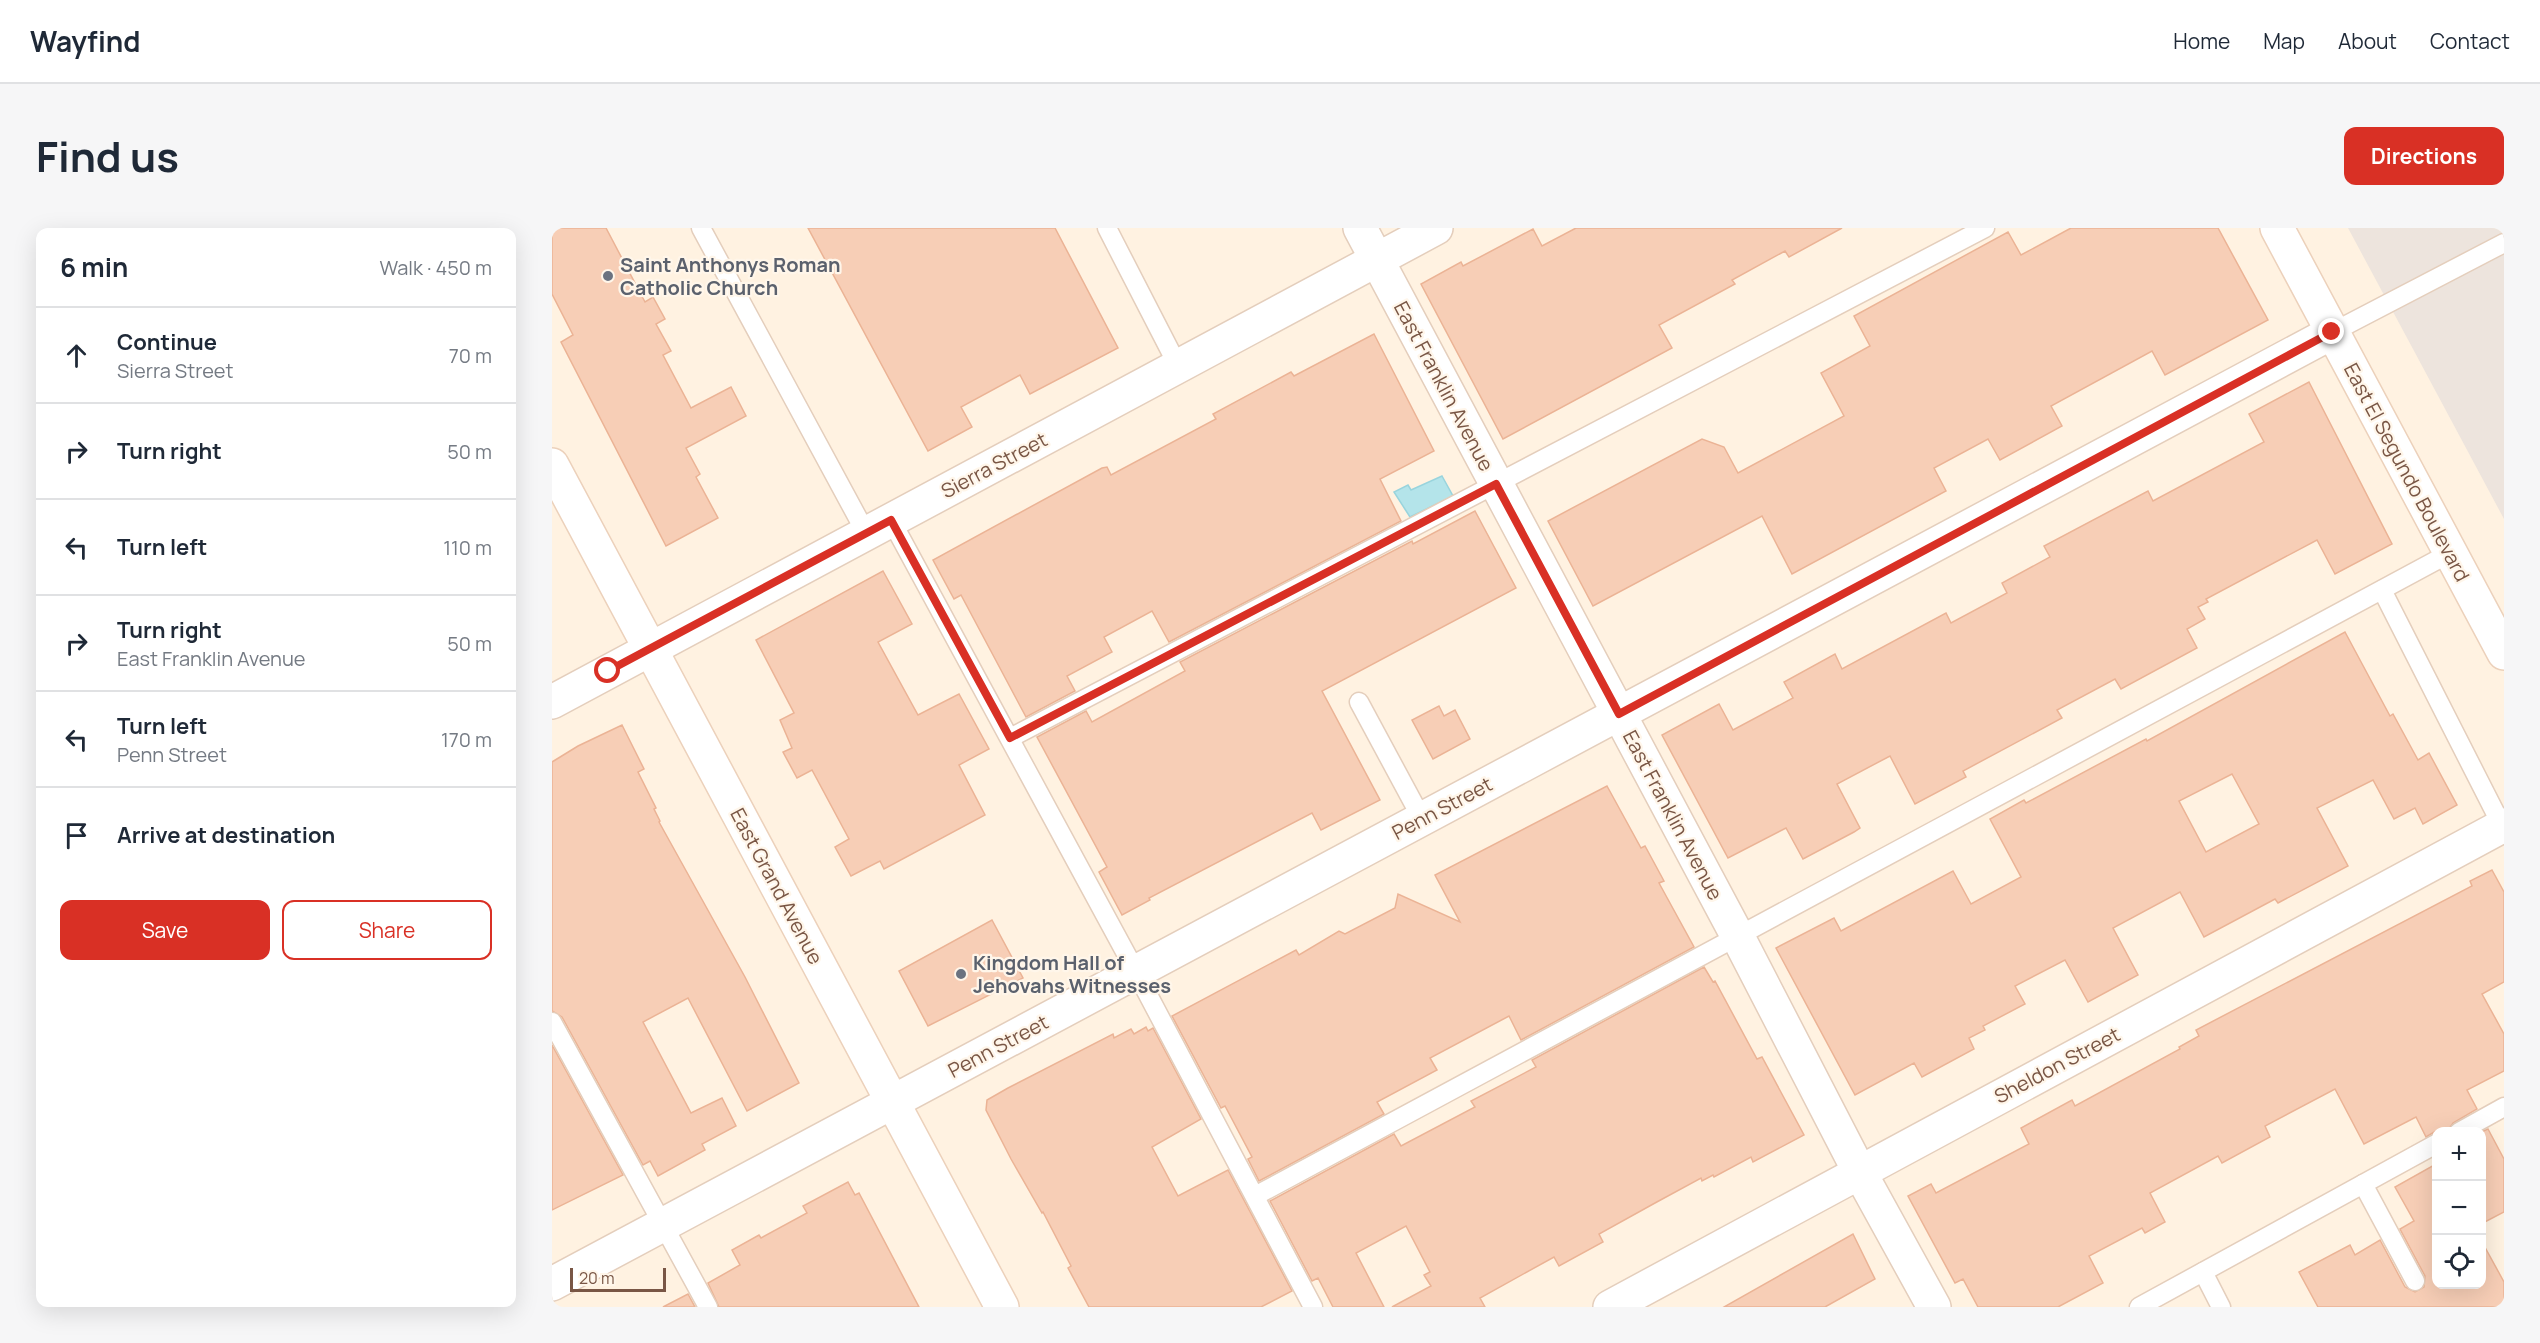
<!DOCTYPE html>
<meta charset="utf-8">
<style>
body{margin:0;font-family:Manrope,sans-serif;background:#f6f6f7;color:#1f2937}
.controls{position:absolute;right:18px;bottom:18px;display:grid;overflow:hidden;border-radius:12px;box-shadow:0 6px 24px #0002}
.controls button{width:54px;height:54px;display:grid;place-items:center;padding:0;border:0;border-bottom:2px solid #e0e1e3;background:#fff;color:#1f2937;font:30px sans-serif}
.scale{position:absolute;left:18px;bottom:15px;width:96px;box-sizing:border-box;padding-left:6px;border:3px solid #795645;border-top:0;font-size:16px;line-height:21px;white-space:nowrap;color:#795645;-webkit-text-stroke:4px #fff6ea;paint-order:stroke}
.stop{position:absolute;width:18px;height:18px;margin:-14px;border:4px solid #d93025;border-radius:50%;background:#fff}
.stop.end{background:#d93025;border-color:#fff;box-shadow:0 2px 6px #0008}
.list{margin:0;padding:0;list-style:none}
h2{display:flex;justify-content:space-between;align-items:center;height:78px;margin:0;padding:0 24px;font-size:26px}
h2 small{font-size:20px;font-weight:400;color:#747a83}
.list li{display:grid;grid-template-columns:39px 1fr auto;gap:18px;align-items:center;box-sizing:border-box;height:96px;padding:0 24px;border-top:2px solid #e0e1e3}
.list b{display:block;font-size:22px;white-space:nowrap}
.list p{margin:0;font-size:20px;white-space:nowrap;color:#747a83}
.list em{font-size:20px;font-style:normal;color:#747a83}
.actions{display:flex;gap:12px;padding:18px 24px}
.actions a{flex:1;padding:14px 0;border:2px solid #d93025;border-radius:12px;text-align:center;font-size:21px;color:#d93025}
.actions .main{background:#d93025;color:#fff}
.icon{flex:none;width:33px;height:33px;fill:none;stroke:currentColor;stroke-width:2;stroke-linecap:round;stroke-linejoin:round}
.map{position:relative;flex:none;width:1952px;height:1079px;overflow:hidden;border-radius:12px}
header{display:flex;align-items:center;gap:36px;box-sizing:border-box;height:84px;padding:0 30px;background:#fff;border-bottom:2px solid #e0e1e3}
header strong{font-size:28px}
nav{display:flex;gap:33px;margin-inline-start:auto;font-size:21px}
.intro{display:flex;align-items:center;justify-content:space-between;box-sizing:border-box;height:144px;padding:0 36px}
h1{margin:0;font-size:42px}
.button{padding:15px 27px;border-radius:12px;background:#d93025;color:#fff;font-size:21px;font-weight:700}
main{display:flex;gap:36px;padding:0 36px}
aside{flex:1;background:#fff;border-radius:12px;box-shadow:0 6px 24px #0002}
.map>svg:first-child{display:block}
</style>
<header>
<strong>Wayfind</strong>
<nav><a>Home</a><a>Map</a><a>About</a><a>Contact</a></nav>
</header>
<div class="intro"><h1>Find us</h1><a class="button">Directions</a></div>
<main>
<aside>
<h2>6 min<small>Walk · 450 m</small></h2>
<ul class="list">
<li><svg class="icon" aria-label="ahead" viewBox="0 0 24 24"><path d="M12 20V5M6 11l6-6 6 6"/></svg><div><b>Continue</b><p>Sierra Street</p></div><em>70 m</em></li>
<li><svg class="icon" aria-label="right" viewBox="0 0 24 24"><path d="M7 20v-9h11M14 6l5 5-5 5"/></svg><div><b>Turn right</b></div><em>50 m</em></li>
<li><svg class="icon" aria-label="left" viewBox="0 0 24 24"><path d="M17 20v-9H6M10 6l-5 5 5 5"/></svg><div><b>Turn left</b></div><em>110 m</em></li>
<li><svg class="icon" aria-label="right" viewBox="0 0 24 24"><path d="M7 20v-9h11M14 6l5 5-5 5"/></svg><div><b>Turn right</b><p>East Franklin Avenue</p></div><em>50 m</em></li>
<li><svg class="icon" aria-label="left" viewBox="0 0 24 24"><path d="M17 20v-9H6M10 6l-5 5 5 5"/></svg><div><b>Turn left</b><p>Penn Street</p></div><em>170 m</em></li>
<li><svg class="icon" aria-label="arrive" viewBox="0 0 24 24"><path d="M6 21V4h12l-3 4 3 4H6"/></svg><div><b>Arrive at destination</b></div></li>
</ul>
<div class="actions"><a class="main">Save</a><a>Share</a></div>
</aside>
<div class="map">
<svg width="1952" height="1079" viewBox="0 0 1952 1079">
<rect width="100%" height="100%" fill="#fff2e1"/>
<path fill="#ede4dd" d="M1796,0H1952V291L1861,121Z"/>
<path fill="#b4e4ea" stroke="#99d4dd" stroke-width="1.5" d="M890,248L901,268L858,289L842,264L856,257L859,262Z"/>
<g fill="#f7ceb6" stroke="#ebb395" stroke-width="1.5" fill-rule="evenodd">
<path d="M0,0H54L93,74L101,69L113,91L104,96L119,123L111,127L139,180L179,159L194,188L134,220L148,246L144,249L166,290L114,318L9,114L21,107L0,66Z"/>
<path d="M256,0H503L566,120L478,166L468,147L409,179L420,199L376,223Z"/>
<path d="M1024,0H1290L1237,29L1233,23L1180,52L1183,56L1107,97L1120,120L951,211L869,56L909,34L911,38L981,1L990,18Z"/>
<path d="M1519,0H1666L1716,92L1613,147L1600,123L1499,178L1510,198L1448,232L1436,211L1382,240L1394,263L1240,346L1210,288L1041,378L996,293L1150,211L1172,219L1186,245L1292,188L1269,145L1318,118L1302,88L1456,4L1469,27Z"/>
<path d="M822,106L882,223L828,251L849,293L617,414L600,383L552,409L560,424L515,448L523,463L474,489L409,367L402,371L381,332L550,240L555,239L559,247L664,191L661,186L739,144L742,148Z"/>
<path d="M1757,154L1840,316L1783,346L1765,312L1654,371L1656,374L1646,379L1653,391L1635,401L1645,420L1569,461L1563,451L1505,482L1510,490L1411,543L1414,549L1363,576L1338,528L1285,556L1308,600L1302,604L1251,631L1234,600L1176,630L1110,507L1167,476L1181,502L1241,470L1232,454L1283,426L1290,441L1394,385L1399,395L1455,365L1450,355L1498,329L1492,318L1596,263L1601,273L1712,214L1697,186Z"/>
<path d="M923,283L964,360L770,463L828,572L769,602L760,585L597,670L598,672L570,687L547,644L555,639L485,509L534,483L540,494L633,443L628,434L860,313L861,316Z"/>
<path d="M331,343L360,396L326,414L366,487L407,466L437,521L407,537L433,587L332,641L328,633L299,648L283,619L297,611L260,542L245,550L231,524L240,520L228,492L242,485L204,412Z"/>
<path d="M1793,404L1838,488L1841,486L1866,532L1877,525L1905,577L1871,596L1863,580L1842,591L1821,552L1765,580L1796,638L1726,675L1723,671L1652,709L1628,664L1561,700L1586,747L1536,774L1513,732L1463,758L1473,776L1431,798L1433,802L1417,810L1422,821L1370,849L1362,835L1303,867L1224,720L1282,690L1289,703L1401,643L1419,676L1469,649L1438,591L1472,572L1474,575L1594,511L1595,513ZM1680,546L1707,596L1654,624L1627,573Z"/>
<path d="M887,478L892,488L903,482L918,511L881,531L860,492Z"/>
<path d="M70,497L92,541L86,544L104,580L102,581L108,593L107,594L193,749L247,855L195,883L136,770L91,794L139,885L170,870L184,898L150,916L153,922L106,948L98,933L91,937L10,789L0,783V534L26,518Z"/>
<path d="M1055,558L1089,620L1093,618L1112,653L1107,655L1142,719L969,812L957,788L878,830L885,842L825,874L832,886L707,953L696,931L700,929L673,878L669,880L620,788L744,722L747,727L787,703L793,706L843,680L846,666L908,694L883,647Z"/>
<path d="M1940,642L1952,664V754L1930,766L1952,806V843L1915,862L1925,881L1901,895L1896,903H1884L1874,909L1864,889L1812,916L1783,861L1713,898L1718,909L1670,935L1666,928L1598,965L1613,994L1593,1005L1590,1000L1537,1028L1551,1055L1506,1079H1426L1411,1051L1403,1055L1356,968L1379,956L1384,965L1477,916L1469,900L1520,872L1523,878L1628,821L1627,819L1647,808L1644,802L1920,658L1918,653Z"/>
<path d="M440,692L471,750L376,798L347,743Z"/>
<path d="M1152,739L1161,754L1163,753L1205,831L1210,829L1252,907L1201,934L1199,929L1162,949L1161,947L1150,953L1149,950L1103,975L1047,1006L1051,1014L1007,1038L1002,1029L928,1070L933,1079H840L879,1058L872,1047L878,1044L854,998L804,1025L832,1079H781L766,1050L760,1053L718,973L842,906L849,918L923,879L919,873L984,839L980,832Z"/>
<path d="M594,799L596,803L601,800L649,891L600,919L626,968L676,942L740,1063L709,1079H537L516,1040L519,1038L491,984L490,985L459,931L434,882L435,872L456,860L561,806L562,810L579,801L582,806Z"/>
<path d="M0,817L71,947L0,982Z"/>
<path d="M1936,901L1952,931V984L1929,996V904Z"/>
<path d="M1884,936V1056H1929V1012L1952,1054V1079H1766L1747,1044L1798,1017L1803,1027L1828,1012L1853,1059L1863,1064L1872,1059L1873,1048L1848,1001L1862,993L1843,959Z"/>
<path d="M296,954L303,967L307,965L367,1079H167L156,1055L188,1037L180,1022L207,1007L209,1010L255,985L251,978Z"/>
<path d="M1301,1006L1323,1051L1273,1079H1172Z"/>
<path d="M136,1066L143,1079H111Z"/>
</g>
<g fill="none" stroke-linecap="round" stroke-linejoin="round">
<defs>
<g id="lane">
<path d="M149,0L314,305"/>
<path d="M555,0L626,138"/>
<path d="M1781,104L1952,15"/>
<path d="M339,292L584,744L761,1079"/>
<path d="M1830,362L1950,598"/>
<path d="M807,474L870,591"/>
<path d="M458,510L1433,0"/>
<path d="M0,794L156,1079"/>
<path d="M1907,904L1952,879"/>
<path d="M1811,956L1863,1053"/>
<path d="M703,968L1898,325"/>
<path d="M1651,1044L1669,1079"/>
<path d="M1587,1079L1884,916"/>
</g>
<g id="street">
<path d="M808,0L1186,709L1307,943L1382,1079"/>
<path d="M0,474L884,0"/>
<path d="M0,1056L1781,104"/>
<path d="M1058,1079L1952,597"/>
</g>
<g id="secondary">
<path d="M1725,0L1952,425"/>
<path d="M0,237L450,1079"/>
</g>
</defs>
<use href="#lane" stroke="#e4cebc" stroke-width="21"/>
<use href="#street" stroke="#e4cebc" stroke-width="36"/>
<use href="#secondary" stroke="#ecd1bb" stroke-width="36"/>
<use href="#lane" stroke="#fff" stroke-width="18"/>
<use href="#street" stroke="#fff" stroke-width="33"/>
<use href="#secondary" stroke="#fff" stroke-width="33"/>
</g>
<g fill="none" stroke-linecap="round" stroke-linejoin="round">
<path stroke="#d93025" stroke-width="8" d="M56,443L339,292L458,510L944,256L1067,486L1780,104"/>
</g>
<g fill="#6b7280" stroke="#fff6ea" stroke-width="2">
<circle cx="56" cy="48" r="6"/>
<circle cx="409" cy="746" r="6"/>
</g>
<g text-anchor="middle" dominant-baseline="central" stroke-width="4.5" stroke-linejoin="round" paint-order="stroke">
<g font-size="20" font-weight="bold" fill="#5b616d" stroke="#fff6ea" text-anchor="start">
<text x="68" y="36">Saint Anthonys Roman<tspan x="68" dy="23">Catholic Church</tspan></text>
<text x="421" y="734">Kingdom Hall of<tspan x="421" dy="23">Jehovahs Witnesses</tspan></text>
</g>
<g font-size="20" fill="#795645" stroke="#fff6ea">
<text transform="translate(892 158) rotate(62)">East Franklin Avenue</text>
<text transform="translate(442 237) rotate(-28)">Sierra Street</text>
<text transform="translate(1855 244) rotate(62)">East El Segundo Boulevard</text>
<text transform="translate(890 580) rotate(-28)">Penn Street</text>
<text transform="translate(1121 587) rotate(62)">East Franklin Avenue</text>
<text transform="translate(225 658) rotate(62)">East Grand Avenue</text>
<text transform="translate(446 818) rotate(-28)">Penn Street</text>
<text transform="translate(1505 837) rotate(-28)">Sheldon Street</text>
</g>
</g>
</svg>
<div class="controls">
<button>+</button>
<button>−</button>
<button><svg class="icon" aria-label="locate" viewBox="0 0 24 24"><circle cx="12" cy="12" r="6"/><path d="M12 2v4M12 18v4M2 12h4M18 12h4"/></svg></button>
</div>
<div class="scale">20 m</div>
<div class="stop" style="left:56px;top:443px"></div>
<div class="stop end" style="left:1780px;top:104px"></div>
</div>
</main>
